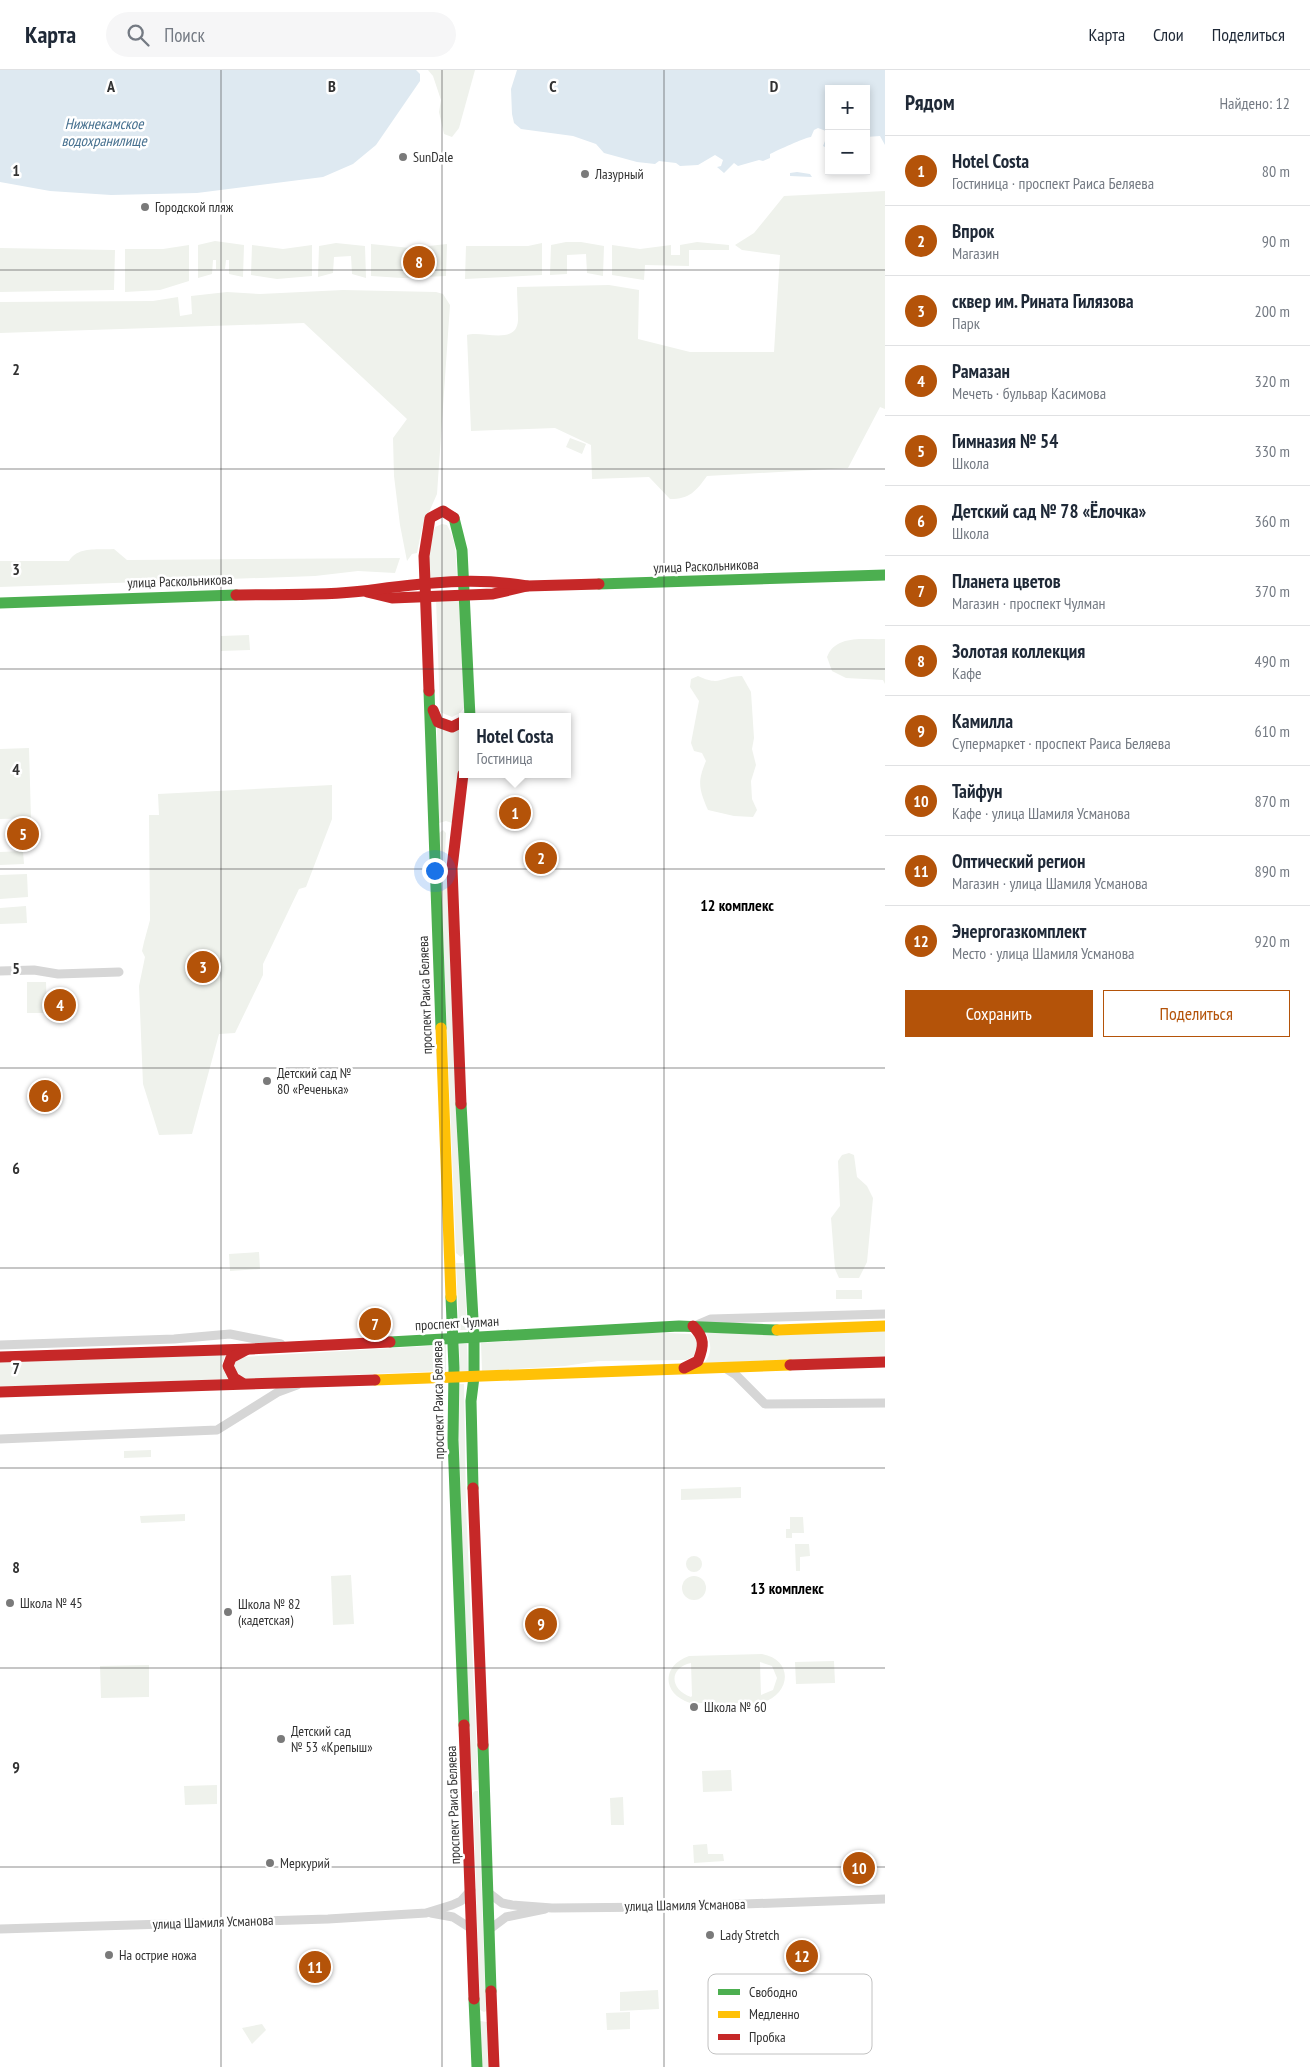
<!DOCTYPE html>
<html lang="ru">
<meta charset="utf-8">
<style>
body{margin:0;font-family:"PT Sans Narrow",sans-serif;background:#f6f6f7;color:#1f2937}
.controls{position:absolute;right:15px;top:15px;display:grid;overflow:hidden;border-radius:0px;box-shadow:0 2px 8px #0003}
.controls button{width:45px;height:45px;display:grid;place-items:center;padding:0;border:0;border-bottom:1px solid #e0e1e3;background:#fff;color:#1f2937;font:25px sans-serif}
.you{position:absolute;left:434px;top:800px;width:18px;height:18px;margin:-12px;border:4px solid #fff;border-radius:50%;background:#1a73e8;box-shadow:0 0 0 8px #1a73e833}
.badge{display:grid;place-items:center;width:32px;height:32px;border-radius:50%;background:#b45309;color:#fff;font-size:16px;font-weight:700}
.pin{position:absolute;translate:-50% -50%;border:2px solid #fff;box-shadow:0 1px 5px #0006}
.popup{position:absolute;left:459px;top:643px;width:112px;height:65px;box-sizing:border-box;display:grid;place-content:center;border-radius:0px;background:#fff;filter:drop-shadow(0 1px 4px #0005);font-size:16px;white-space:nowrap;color:#747a83}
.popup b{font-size:19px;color:#1f2937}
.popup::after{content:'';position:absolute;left:50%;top:100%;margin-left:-10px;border:10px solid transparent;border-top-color:#fff}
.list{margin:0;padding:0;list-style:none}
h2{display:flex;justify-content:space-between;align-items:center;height:65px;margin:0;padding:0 20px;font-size:21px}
h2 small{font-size:16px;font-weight:400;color:#747a83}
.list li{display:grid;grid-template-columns:32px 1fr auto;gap:15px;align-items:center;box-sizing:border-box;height:70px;padding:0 20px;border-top:1px solid #e0e1e3}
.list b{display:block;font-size:19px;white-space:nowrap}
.list p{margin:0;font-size:16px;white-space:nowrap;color:#747a83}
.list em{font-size:16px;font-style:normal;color:#747a83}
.actions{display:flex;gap:10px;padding:15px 20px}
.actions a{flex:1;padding:11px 0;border:1px solid #b45309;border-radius:0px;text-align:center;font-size:18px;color:#b45309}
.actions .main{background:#b45309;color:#fff}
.icon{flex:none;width:28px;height:28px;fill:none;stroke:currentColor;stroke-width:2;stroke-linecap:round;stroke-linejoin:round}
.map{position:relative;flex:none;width:885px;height:1997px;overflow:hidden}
header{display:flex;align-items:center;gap:30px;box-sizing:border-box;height:70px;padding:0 25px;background:#fff;border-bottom:1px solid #e0e1e3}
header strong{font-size:24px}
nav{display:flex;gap:28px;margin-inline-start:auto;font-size:18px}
.search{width:350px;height:45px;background:#f6f6f7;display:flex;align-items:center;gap:12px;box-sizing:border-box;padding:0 18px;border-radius:28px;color:#747a83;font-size:19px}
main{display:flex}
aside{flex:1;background:#fff}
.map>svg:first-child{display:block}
</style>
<header>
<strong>Карта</strong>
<div class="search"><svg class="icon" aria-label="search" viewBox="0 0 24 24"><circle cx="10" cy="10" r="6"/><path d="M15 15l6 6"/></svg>Поиск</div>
<nav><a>Карта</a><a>Слои</a><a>Поделиться</a></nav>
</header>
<main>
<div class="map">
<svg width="885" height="1997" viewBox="0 0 885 1997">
<rect width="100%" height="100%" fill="#fff"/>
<g fill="#eff2ec" fill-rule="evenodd">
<path d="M428,0H475L459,58L452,67L444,64L439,42L441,30L433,6Z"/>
<path d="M885,121V339L880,337L848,398L707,406C696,421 690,429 670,429L649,407L592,409L591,375L555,358L471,361L467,265C482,260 517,276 518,250C518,239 517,228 517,217L609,215L639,220L638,269L690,282H774L780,185L742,180L735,175L754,163L784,126Z"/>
<path d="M215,171L244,175L243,207L229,204V190H226L225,199H216V190H213L212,204L198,208V175Z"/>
<path d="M566,172H581L604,176L603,206L587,203L586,184L567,185V204L550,205L551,175Z"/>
<path d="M697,172L729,175V180H689V196L645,195L644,210L612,205V175L640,179L671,175V185H680V175Z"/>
<path d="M336,173L365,176L366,208L352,204L351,186L334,187L333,203L318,207L319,176Z"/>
<path d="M542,173V205L465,209L466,176H528Z"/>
<path d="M371,174L410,178L447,174L446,206L402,208L371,206Z"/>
<path d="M189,175V211L160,220L125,222V179H163Z"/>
<path d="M252,175L283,179L312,175V206L277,209L251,205Z"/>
<path d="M0,178L115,180L114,220L0,222Z"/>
<path d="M343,220L436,222L443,224L450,235L437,424L422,458L417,483L412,484L407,491L400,455L394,406L393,368L407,349L304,253L0,263V232L153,231L178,227L180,246L192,244L191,226L227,222L260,224Z"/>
<path d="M570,368L586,374L582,384L566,377Z"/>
<path d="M442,454L447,455C457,471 456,490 457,508L429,509L427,484L435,457Z"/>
<path d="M114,479L127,490L400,488L395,503L358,501L315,506L0,517V491H69C78,476 97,480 114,479Z"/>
<path d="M436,528H459L464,638L460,643L452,647L440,642Z"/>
<path d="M249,565L250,580L221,581V566Z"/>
<path d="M885,569V614L883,610L846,608L832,601L827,587C836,564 864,570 885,569Z"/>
<path d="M698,606C721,617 721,606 742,606L751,622L754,668L752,679L756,695L751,711L752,729L757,740L753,747L734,746L708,740C699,719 697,712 706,691L702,683L694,681L691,673L699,631L690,617L691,609Z"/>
<path d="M437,654L462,657V679L452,753L446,751L439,753Z"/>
<path d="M29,678L31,748L0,749V679Z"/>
<path d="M332,715V749L306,817L299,819L263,894V905L235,963L219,964L192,1064L159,1065L143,1014L139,916L145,887L142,881L144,872L150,850L149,745H159L158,724Z"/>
<path d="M443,760L446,763L445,784L448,814L464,1183L461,1187L456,1183L439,763Z"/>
<path d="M23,781L24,794L0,795V782Z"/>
<path d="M27,804L28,827L0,829V805Z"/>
<path d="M26,836L27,853L0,854V838Z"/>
<path d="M27,912H46L47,943H27Z"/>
<path d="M849,1083L854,1085L857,1107L867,1116L873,1128L867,1192L859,1208H839L835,1199L831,1148L840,1136L838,1091L842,1085Z"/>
<path d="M259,1182L260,1199L230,1201L229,1184Z"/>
<path d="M456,1193H464L467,1260H459Z"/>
<rect x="836" y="1220" width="26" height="9"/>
<path d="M885,1261V1287L704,1293C712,1284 712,1274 706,1263Z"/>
<path d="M647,1262L690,1264L695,1267L699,1280L696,1285L686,1290L598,1291L565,1296L482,1301L481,1273Z"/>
<path d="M459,1274H467L468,1301H460Z"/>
<path d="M446,1275V1301L244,1309L240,1307L233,1294L243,1287Z"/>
<path d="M226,1283L222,1294L229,1309L0,1317V1292Z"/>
<path d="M457,1314H464L466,1436L478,1710H471Z"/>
<path d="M151,1380V1387L124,1388V1381Z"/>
<path d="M741,1417V1428L681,1430V1419Z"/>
<path d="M185,1444V1451L141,1453L140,1446Z"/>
<path d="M790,1447H803L804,1463H792V1468H786V1459H790Z"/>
<path d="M795,1474H809L810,1486L800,1487V1501H796Z"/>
<circle cx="694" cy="1494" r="8"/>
<path d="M351,1505L354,1554L333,1555L331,1506Z"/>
<circle cx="694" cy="1518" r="12"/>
<path d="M762,1584C794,1590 791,1624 762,1633H690C662,1624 661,1596 689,1586ZM760,1592L772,1596L777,1608L773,1620L761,1625ZM691,1593L692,1626L691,1627C670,1620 668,1598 691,1593Z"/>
<path d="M834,1591L835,1613L796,1614L795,1592Z"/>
<path d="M149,1595V1627L101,1628L100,1596Z"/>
<path d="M731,1700L732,1721L703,1722L702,1701Z"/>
<path d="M217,1715V1734L185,1735L184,1716Z"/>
<path d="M475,1721H478L486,1941L484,1942L480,1940L473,1723Z"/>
<path d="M623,1727L624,1755H611L610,1728Z"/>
<path d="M707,1774L708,1784H723L724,1791L694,1793L693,1775Z"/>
<path d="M658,1920L659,1939L620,1941V1922Z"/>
<path d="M630,1942V1959L607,1960L606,1943Z"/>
<path d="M480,1951L487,1952L488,1997H482Z"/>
<path d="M262,1954L266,1960L252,1974L242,1958Z"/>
</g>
<g fill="#dee9f1">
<path d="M0,0H416L420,4V11L376,75L353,94L323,107L197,123L111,125L50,121L0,112Z"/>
<path d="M517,0H885V75L880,66L866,67V19H829V79L823,76L827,66L826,61L818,58L814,60L811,67C804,68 778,80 770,84V88L763,91L759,90L738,96L734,93L724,103L717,97L721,96L723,90L715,85L698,95L680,96L676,93L659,91L655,94L637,92L604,83L596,74L573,66L521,59L514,53L512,44L511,19Z"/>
<path d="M797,102L810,104L812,107L790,106V103Z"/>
</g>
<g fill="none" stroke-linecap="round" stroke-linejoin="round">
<g stroke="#d6d6d6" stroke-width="9">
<path d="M0,901L34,900L58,904L119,902"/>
<path d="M697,1255L711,1249L885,1244"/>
<path d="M0,1275L174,1269L230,1264L281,1274"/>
<path d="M725,1298L736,1305L765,1334L885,1333"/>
<path d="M0,1369L217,1360L278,1322L297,1315"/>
<path d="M489,1823L502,1833L512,1835L552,1838L663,1837L885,1829"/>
<path d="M431,1843L453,1847L472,1859"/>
<path d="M0,1859L328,1849L426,1843L452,1835L461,1831L471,1820"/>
<path d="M490,1859L506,1847L545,1839"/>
</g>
<g stroke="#4caf50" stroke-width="11">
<path d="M454,448L462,480L470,647"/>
<path d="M599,514L885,505"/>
<path d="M0,533L236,525"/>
<path d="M429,621L441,958"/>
<path d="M461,1034L474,1267V1307L471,1331L473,1418"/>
<path d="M451,1227L454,1298L453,1370L464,1655"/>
<path d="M390,1272L679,1256L777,1260"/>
<path d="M483,1675L491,1921"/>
<path d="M474,1929L477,1997"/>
</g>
<g stroke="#ffc107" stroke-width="11">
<path d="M441,958L451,1227"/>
<path d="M777,1260L885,1256"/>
<path d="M375,1310L790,1295"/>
</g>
<g stroke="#c62828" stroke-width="11">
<path d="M367,522L392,528L493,524L527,516L599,514"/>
<path d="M236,525C278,524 321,526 363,521C419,514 471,506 527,516"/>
<path d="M429,621L424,486L430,448L443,441L454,448"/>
<path d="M433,640L438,652L452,657L462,652"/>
<path d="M461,1034L452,798L463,704"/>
<path d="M0,1287L251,1279L390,1272"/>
<path d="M790,1295L885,1292"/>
<path d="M684,1298L698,1291C704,1276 705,1268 693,1256"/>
<path d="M242,1313L234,1308L228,1296L231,1288L246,1280"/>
<path d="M0,1322L375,1310"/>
<path d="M473,1418L483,1675"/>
<path d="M464,1655L474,1929"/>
<path d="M491,1921L494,1997"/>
</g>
</g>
<path fill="none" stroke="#323232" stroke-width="1" stroke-opacity="0.55" d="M221,0V1997M442,0V1997M664,0V1997M0,200H885M0,399H885M0,599H885M0,799H885M0,998H885M0,1198H885M0,1398H885M0,1598H885M0,1797H885"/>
<g fill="#7a7a7a" stroke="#fff" stroke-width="2">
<circle cx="403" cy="87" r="5"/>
<circle cx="585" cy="104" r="5"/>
<circle cx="145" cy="137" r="5"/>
<circle cx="267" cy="1011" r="5"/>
<circle cx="10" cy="1533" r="5"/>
<circle cx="228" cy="1542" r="5"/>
<circle cx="694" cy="1637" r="5"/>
<circle cx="281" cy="1669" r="5"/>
<circle cx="270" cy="1793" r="5"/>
<circle cx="710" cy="1865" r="5"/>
<circle cx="109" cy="1885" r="5"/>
</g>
<g text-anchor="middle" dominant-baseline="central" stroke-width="5" stroke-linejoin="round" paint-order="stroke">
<g font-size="14" fill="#323232" stroke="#fff" text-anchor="start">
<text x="413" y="87">SunDale</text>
<text x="595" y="104">Лазурный</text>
<text x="155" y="137">Городской пляж</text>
<text x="277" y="1003">Детский сад №<tspan x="277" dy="16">80 «Реченька»</tspan></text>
<text x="20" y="1533">Школа № 45</text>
<text x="238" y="1534">Школа № 82<tspan x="238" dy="16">(кадетская)</tspan></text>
<text x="704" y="1637">Школа № 60</text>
<text x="291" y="1661">Детский сад<tspan x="291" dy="16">№ 53 «Крепыш»</tspan></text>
<text x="280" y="1793">Меркурий</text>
<text x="720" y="1865">Lady Stretch</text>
<text x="119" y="1885">На острие ножа</text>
</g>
<g font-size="14" fill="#323232" stroke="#fff">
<text transform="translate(706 496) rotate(-2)">улица Раскольникова</text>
<text transform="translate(180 511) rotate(-2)">улица Раскольникова</text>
<text transform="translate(425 925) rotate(-92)">проспект Раиса Беляева</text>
<text transform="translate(457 1253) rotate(-3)">проспект Чулман</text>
<text transform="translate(438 1330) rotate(-91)">проспект Раиса Беляева</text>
<text transform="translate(453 1735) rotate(-92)">проспект Раиса Беляева</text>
<text transform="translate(685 1835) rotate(-1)">улица Шамиля Усманова</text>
<text transform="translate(213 1852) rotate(-2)">улица Шамиля Усманова</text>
</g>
<g font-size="15" font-style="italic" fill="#46708f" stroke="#fff">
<text x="104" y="53">Нижнекамское<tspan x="104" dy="17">водохранилище</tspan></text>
</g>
<g font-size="16" font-weight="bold" fill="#000" stroke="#fff">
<text x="737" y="835">12 комплекс</text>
<text x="787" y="1518">13 комплекс</text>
</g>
</g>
<rect x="708" y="1904" width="164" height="80" rx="8" fill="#fff" stroke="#c2c2c2" stroke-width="1"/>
<rect x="718" y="1919" width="22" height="6" fill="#4caf50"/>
<rect x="718" y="1941" width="22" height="7" fill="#ffc107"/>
<rect x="718" y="1964" width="22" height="6" fill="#c62828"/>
<g font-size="14" fill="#323232">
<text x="749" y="1927">Свободно</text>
<text x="749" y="1949">Медленно</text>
<text x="749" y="1972">Пробка</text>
</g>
<g font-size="16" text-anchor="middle" font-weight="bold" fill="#323232" stroke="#fff" stroke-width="5" stroke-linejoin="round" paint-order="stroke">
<text x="111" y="22">A</text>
<text x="332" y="22">B</text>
<text x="553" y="22">C</text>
<text x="774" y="22">D</text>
<text x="16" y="106">1</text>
<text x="16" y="305">2</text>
<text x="16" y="505">3</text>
<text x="16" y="705">4</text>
<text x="16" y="904">5</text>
<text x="16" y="1104">6</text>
<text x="16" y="1304">7</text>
<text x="16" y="1503">8</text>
<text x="16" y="1703">9</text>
</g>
</svg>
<div class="controls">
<button>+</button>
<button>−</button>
</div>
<div class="you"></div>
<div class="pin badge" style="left:515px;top:743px">1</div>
<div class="popup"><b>Hotel Costa</b>Гостиница</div>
<div class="pin badge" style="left:541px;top:788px">2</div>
<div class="pin badge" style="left:203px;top:897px">3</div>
<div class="pin badge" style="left:60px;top:935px">4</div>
<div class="pin badge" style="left:23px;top:764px">5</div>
<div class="pin badge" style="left:45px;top:1026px">6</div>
<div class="pin badge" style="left:375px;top:1254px">7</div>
<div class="pin badge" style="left:419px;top:192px">8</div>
<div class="pin badge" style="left:541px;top:1554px">9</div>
<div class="pin badge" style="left:859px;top:1798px">10</div>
<div class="pin badge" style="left:315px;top:1897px">11</div>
<div class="pin badge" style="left:802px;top:1886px">12</div>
</div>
<aside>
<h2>Рядом<small>Найдено: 12</small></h2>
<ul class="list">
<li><span class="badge">1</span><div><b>Hotel Costa</b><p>Гостиница · проспект Раиса Беляева</p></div><em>80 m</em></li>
<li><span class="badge">2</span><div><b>Впрок</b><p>Магазин</p></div><em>90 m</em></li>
<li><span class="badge">3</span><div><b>сквер им. Рината Гилязова</b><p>Парк</p></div><em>200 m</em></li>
<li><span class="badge">4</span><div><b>Рамазан</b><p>Мечеть · бульвар Касимова</p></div><em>320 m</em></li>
<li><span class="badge">5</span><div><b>Гимназия № 54</b><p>Школа</p></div><em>330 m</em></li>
<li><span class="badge">6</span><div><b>Детский сад № 78 «Ёлочка»</b><p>Школа</p></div><em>360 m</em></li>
<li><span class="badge">7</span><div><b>Планета цветов</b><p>Магазин · проспект Чулман</p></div><em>370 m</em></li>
<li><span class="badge">8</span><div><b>Золотая коллекция</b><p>Кафе</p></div><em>490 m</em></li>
<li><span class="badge">9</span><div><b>Камилла</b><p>Супермаркет · проспект Раиса Беляева</p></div><em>610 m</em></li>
<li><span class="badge">10</span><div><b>Тайфун</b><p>Кафе · улица Шамиля Усманова</p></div><em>870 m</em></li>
<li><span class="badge">11</span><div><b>Оптический регион</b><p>Магазин · улица Шамиля Усманова</p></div><em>890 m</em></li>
<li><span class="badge">12</span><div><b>Энергогазкомплект</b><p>Место · улица Шамиля Усманова</p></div><em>920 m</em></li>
</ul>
<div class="actions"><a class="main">Сохранить</a><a>Поделиться</a></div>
</aside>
</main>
